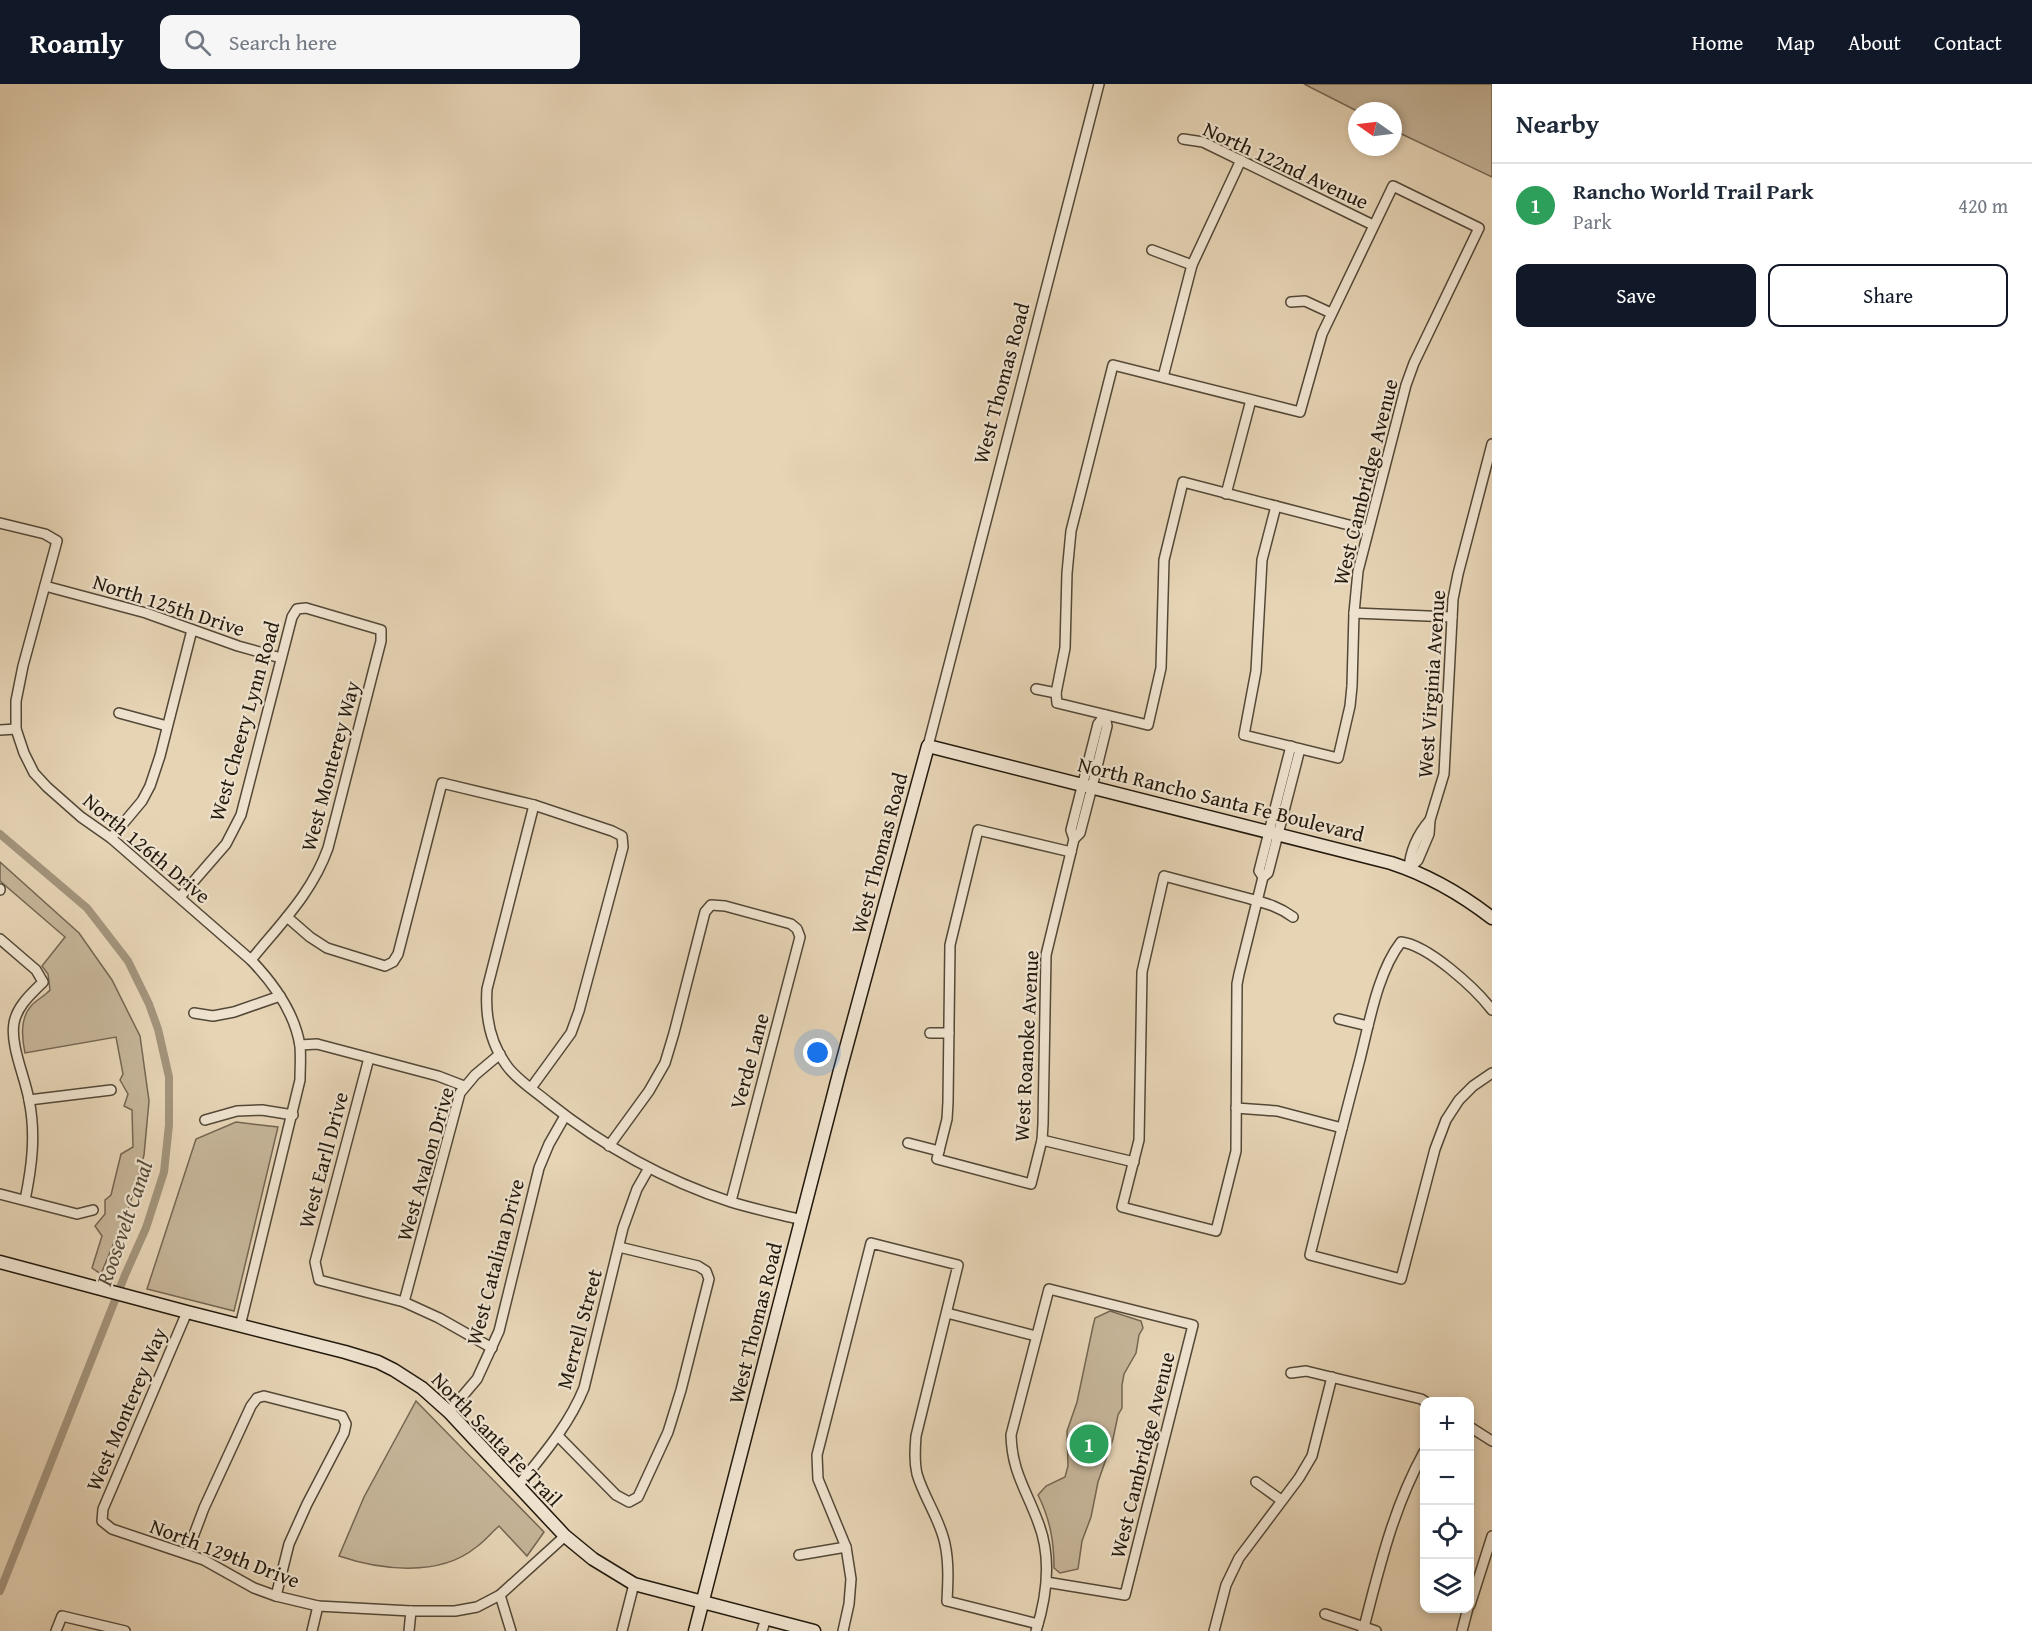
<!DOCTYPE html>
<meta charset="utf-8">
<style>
body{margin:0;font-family:"Gentium Book Plus",serif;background:#f6f6f7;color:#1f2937}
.controls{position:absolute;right:18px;bottom:18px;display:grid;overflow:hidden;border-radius:12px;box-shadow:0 3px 9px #0003}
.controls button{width:54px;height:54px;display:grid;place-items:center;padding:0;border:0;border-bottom:2px solid #e0e1e3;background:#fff;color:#1f2937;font:30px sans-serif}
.compass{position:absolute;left:1348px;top:18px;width:54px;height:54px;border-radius:50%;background:#fff;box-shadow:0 3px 9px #0003;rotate:284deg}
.you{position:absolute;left:818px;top:969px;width:21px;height:21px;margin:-15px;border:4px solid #fff;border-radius:50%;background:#1a73e8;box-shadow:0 0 0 9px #1a73e833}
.badge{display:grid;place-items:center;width:39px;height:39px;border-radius:50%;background:#111827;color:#fff;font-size:20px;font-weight:700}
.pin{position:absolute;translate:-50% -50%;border:3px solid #fff;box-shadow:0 2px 6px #0006}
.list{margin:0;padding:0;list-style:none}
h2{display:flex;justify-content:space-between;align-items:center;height:78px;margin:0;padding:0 24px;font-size:26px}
h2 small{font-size:20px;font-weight:400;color:#747a83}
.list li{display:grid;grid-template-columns:39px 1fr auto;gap:18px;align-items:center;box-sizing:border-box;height:84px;padding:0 24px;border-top:2px solid #e0e1e3}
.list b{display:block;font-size:22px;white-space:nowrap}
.list p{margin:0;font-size:20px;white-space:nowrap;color:#747a83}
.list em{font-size:20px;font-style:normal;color:#747a83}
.actions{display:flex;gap:12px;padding:18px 24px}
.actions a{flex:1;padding:14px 0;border:2px solid #111827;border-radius:12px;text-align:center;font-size:21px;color:#111827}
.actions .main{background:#111827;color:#fff}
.icon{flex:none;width:33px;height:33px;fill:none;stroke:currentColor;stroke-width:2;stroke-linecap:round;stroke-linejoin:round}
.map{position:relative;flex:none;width:1492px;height:1547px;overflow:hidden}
header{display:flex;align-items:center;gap:36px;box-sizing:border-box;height:84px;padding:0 30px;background:#111827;color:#fff}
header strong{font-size:28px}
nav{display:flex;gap:33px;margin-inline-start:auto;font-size:21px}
.search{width:420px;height:54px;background:#f6f6f7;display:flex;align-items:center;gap:15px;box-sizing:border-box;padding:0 21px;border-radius:12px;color:#747a83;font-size:22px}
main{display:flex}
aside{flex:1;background:#fff}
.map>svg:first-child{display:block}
</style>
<header>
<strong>Roamly</strong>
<div class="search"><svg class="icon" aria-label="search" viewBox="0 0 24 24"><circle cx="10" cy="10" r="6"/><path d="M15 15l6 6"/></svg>Search here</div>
<nav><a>Home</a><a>Map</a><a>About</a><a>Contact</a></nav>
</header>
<main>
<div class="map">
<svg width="1492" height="1547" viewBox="0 0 1492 1547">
<rect width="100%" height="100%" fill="#e6d4b5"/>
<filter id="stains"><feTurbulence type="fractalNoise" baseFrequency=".00333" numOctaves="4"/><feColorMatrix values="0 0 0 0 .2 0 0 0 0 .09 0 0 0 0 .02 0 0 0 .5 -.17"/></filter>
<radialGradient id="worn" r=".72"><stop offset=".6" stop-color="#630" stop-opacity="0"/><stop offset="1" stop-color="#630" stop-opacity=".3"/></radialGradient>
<g fill="#c5b498" stroke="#746652" stroke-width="1.5">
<path d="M1304,0H1492V93L1393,46V27H1357Z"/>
<path d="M0,778L79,849L112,896L140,952L149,1017L144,1071L130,1120L101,1190L92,1184L102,1152L95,1142L105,1130V1116L111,1111L121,1070L133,1063L132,1026L124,1022L128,1010L120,996L123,990L116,953L25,969C22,955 20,934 31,922C36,916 45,912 50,906L48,890L42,882L65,853L0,797Z"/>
<path d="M236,1038L278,1043L234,1227L147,1205L196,1055Z"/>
<path d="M1110,1227L1141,1237L1143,1244L1139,1251L1136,1269L1124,1290L1122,1301V1324L1118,1331L1113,1355L1098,1398L1091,1433L1082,1457L1078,1485L1060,1489L1054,1484C1054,1457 1050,1435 1038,1411L1046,1402L1065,1393L1068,1382L1067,1347L1077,1318L1093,1242L1095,1234Z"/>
<path d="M416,1317L544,1448L527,1472L499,1442C491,1449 484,1458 475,1464C439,1493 380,1486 339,1472L364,1413Z"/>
</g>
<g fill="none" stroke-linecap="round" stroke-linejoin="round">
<path stroke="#a3947c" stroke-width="8" d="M0,750L87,824L128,877L149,920L158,945L169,993V1041L164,1088L146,1144L125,1191L0,1507"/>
<defs>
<g id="street">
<path d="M1183,55L1203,58L1373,141"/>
<path d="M1152,166L1192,181"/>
<path d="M1291,218L1305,217L1331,229"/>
<path d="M1163,293L1192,181L1241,76"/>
<path d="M1226,410L1251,316"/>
<path d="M0,439L45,450L57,457L23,582L16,617V645L24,669L34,689L47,703L81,733L111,754L251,876C273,899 295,929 300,962C301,973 300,985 300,996L240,1242"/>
<path d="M45,502L146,529L238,562L281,574"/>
<path d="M1354,529L1452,533"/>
<path d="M1036,605L1056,609L1057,619L1148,641L1161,584L1164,476L1183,398L1368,446"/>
<path d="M1056,609L1065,564L1067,489L1071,447L1113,281L1300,328L1322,250L1393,102L1479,144L1414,279L1406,301L1358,487L1354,529L1352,602L1350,622L1338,674L1244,651L1256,587L1262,476L1276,422"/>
<path d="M119,629L167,642"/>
<path d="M0,646L16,645"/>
<path d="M928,662L1099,0"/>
<path d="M534,721L487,905C485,933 490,959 507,982C517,996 535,1007 548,1018C603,1062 664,1096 731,1118C754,1125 778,1130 802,1136"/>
<path d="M111,754L142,717L150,702L160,672L192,546"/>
<path d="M1074,755L1080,749L1092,703L1107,642L1105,631"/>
<path d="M1409,785L1418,776L1429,750L1430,736L1444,690L1453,515L1458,490L1492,360"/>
<path d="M1409,785C1410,767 1418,750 1430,736"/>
<path d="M1263,793L1239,890L1237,900L1236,1067L1216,1147L1122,1123L1139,1056L1142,888L1164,792L1247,814C1265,819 1278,822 1293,833"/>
<path d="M1263,793L1259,787L1291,662"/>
<path d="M1263,793L1268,789L1300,665"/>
<path d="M0,805V806"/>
<path d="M180,813L226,760L241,731L292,533L297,525L306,524L381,546V557L328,764C312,809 281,839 251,876"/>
<path d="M287,833L310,853L327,864L385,882L393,878L398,870L442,699L534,721L612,747L622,752L623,763L579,927L571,949L531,1004"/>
<path d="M0,855L36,886L43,898C31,910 17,922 14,939C10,961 25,993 29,1016C36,1050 32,1082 25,1116"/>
<path d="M1492,926C1475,904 1428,861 1401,858C1377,889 1369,941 1359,979C1342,1043 1326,1107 1310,1171L1401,1195L1435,1065L1446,1036L1459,1016L1473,1002L1492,989"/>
<path d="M194,929L213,932L234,928L280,912"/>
<path d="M1339,935L1368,942"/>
<path d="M930,949H949"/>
<path d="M300,961L317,960L438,992L464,1002"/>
<path d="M369,974L315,1178L319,1196L404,1218L439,1234L492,1264"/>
<path d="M29,1016L111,1006"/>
<path d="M1236,1024L1277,1027L1342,1044"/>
<path d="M205,1036L237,1027L262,1026L293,1031"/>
<path d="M1042,1056L1134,1078"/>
<path d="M908,1059L939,1067L937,1075L1031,1100L1042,1056L1043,1040L1046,871L1071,768L1074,755L1071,746L1098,640L1105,631"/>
<path d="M609,1062L649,1007L665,979L674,949L705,828L711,821L725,822L791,840L797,845L800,853L731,1117"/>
<path d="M939,1067L947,1035L948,1018L950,861L978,746L1071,768"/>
<path d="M0,1110L77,1130L93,1126"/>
<path d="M404,1218L460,1009L475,991L500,970"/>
<path d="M187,1228L103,1425L102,1437L112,1445L204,1476L254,1504L276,1512L318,1522L411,1527H455L477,1523L500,1511L565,1452"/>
<path d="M947,1229L1036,1252"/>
<path d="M1291,1289L1306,1287L1421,1315L1426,1318"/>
<path d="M449,1328L477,1295L499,1247L539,1084L549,1060L565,1032"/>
<path d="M1470,1343L1492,1357"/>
<path d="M558,1352L616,1411L629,1418L638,1413L668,1348L681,1306L709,1195L706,1187L698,1182L619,1163"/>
<path d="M1256,1398L1281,1416"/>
<path d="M518,1402C543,1371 569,1341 584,1304L623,1144L637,1105L649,1084"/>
<path d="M187,1469L204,1424L251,1322L257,1314L264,1312L342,1332L346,1340L344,1349L307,1420L289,1460L276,1512"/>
<path d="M799,1471L846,1463"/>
<path d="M500,1511L511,1547"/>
<path d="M1470,1521L1492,1452"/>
<path d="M1325,1530L1376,1547"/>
<path d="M56,1547L62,1532L125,1547"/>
<path d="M312,1547L318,1522"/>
<path d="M409,1547L411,1527"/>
<path d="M622,1547L634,1500"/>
<path d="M762,1547L766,1534"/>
<path d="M843,1547L849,1520L851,1495L846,1463L818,1395L817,1371L871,1159L958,1181L916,1352C915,1365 914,1377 917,1390C924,1414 940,1435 945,1460C949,1479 948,1498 947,1517L1038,1540"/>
<path d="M1036,1547C1047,1512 1052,1473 1038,1438C1026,1405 1012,1388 1011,1351L1049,1205L1193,1241L1125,1511L1046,1498"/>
<path d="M1214,1547L1226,1501L1239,1474L1299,1394L1312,1372L1332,1293"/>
<path d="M1363,1547C1379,1485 1393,1424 1424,1368"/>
<path d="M1462,1547L1468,1524"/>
</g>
<g id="secondary">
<path d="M0,1178L187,1228L345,1268L378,1278L394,1286L422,1304L449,1328L565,1452L593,1475L634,1500L814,1547"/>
<path d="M695,1547L839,990L928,662L1391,779C1428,791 1461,810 1492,834"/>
</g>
</defs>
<use href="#street" stroke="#534837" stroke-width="12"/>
<use href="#secondary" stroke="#22190d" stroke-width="15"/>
<use href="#street" stroke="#efe3cf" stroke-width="9"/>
<use href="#secondary" stroke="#efe3cf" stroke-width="12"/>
</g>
<g text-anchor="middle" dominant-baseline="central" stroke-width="4.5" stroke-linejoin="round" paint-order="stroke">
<g font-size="21" fill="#22190d" stroke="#efe3cf">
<text transform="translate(1286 81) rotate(25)">North 122nd Avenue</text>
<text transform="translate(1001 299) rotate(-75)">West Thomas Road</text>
<text transform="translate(1365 398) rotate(-76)">West Cambridge Avenue</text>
<text transform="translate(169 521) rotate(18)">North 125th Drive</text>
<text transform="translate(1431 600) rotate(-86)">West Virginia Avenue</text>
<text transform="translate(244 637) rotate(-74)">West Cheery Lynn Road</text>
<text transform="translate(330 682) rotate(-75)">West Monterey Way</text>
<text transform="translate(1221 715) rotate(14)">North Rancho Santa Fe Boulevard</text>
<text transform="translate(147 764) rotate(40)">North 126th Drive</text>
<text transform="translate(879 769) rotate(-75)">West Thomas Road</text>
<text transform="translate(1026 962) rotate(-87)">West Roanoke Avenue</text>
<text transform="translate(749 977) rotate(-75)">Verde Lane</text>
<text transform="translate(323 1076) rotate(-75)">West Earll Drive</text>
<text transform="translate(425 1080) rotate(-74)">West Avalon Drive</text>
<text transform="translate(495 1178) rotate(-75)">West Catalina Drive</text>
<text transform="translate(755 1239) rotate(-76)">West Thomas Road</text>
<text transform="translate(579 1245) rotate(-75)">Merrell Street</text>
<text transform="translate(126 1325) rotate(-67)">West Monterey Way</text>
<text transform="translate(497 1355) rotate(46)">North Santa Fe Trail</text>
<text transform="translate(1142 1371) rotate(-76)">West Cambridge Avenue</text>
<text transform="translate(225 1469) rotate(21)">North 129th Drive</text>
</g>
<g font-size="22" font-style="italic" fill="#564a39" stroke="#efe3cf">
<text transform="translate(124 1139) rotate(-71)">Roosevelt Canal</text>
</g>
</g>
<rect width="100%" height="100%" filter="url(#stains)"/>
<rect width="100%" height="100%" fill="url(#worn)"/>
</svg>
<div class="controls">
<button>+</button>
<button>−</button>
<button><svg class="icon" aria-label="locate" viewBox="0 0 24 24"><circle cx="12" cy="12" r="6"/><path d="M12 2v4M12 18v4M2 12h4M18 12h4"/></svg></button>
<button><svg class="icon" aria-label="layers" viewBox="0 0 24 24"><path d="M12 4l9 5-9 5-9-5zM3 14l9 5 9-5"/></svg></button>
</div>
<svg class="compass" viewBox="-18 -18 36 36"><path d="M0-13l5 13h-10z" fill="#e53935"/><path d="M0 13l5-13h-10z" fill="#747a83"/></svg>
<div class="you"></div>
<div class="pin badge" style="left:1089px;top:1360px;background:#2e9e5b">1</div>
</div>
<aside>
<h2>Nearby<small></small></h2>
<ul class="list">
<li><span class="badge" style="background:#2e9e5b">1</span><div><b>Rancho World Trail Park</b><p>Park</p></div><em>420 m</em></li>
</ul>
<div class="actions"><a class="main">Save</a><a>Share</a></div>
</aside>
</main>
